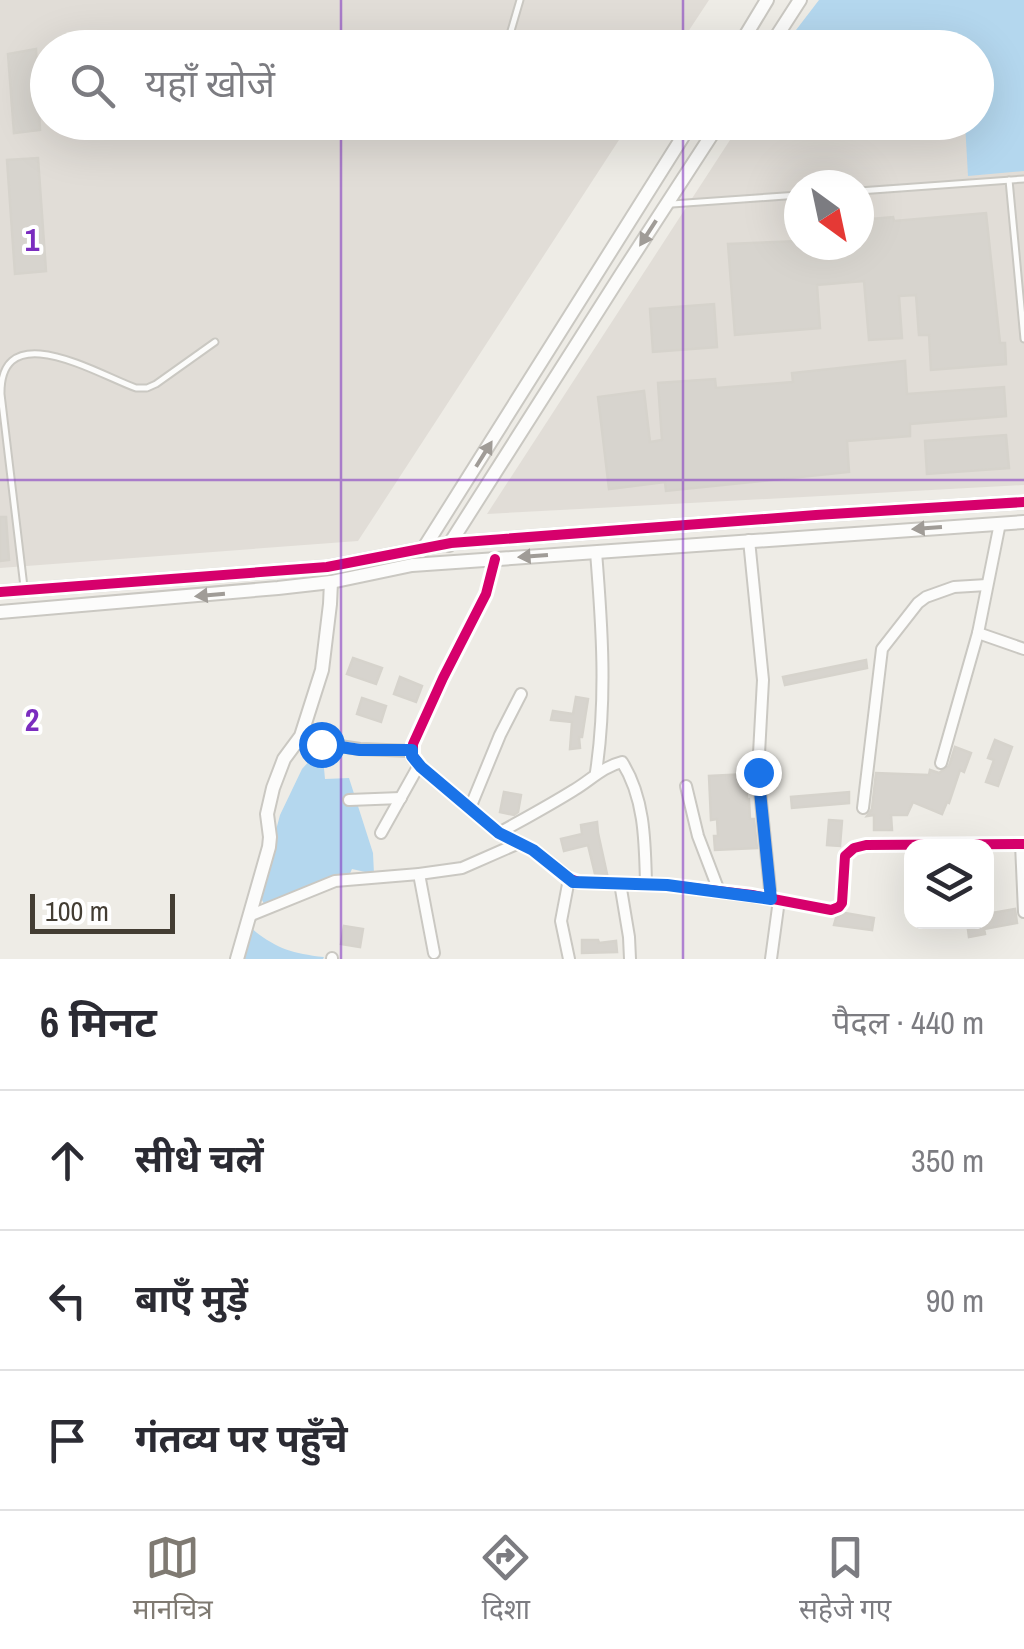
<!DOCTYPE html>
<html lang="hi">
<meta charset="utf-8">
<style>
body{margin:0;font-family:"Archivo Narrow","Noto Sans Devanagari",sans-serif;background:#f2f2f3;color:#2b2b33}
.controls{position:absolute;right:30px;bottom:30px;display:grid;overflow:hidden;border-radius:20px;box-shadow:0 10px 40px #0002}
.controls button{width:90px;height:90px;display:grid;place-items:center;padding:0;border:0;border-bottom:2px solid #e1e1e2;background:#fff;color:#2b2b33;font:50px sans-serif}
.compass{position:absolute;left:784px;top:170px;width:90px;height:90px;border-radius:50%;background:#fff;box-shadow:0 10px 40px #0002;rotate:147deg}
.scale{position:absolute;left:30px;bottom:25px;width:145px;box-sizing:border-box;padding-left:10px;border:5px solid #433d33;border-top:0;font-size:28px;line-height:35px;white-space:nowrap;color:#433d33;-webkit-text-stroke:8px #fff;paint-order:stroke}
.stop{position:absolute;width:30px;height:30px;margin:-22px;border:8px solid #1a73e8;border-radius:50%;background:#fff}
.stop.end{background:#1a73e8;border-color:#fff;box-shadow:0 2px 10px #0008}
.list{margin:0;padding:0;list-style:none}
h2{display:flex;justify-content:space-between;align-items:center;height:130px;margin:0;padding:0 40px;font-size:42px}
h2 small{font-size:32px;font-weight:400;color:#7c7c81}
.list li{display:grid;grid-template-columns:65px 1fr auto;gap:30px;align-items:center;box-sizing:border-box;height:140px;padding:0 40px;border-top:2px solid #e1e1e2}
.list b{display:block;font-size:38px;white-space:nowrap}
.list em{font-size:32px;font-style:normal;color:#7c7c81}
.icon{flex:none;width:55px;height:55px;fill:none;stroke:currentColor;stroke-width:2;stroke-linecap:round;stroke-linejoin:round}
.map{position:relative;flex:none;width:1024px;height:959px;overflow:hidden}
.search{position:absolute;background:#fff;box-shadow:0 10px 40px #0002;left:30px;right:30px;top:30px;height:110px;display:flex;align-items:center;gap:25px;box-sizing:border-box;padding:0 35px;border-radius:55px;color:#7c7c81;font-size:38px}
.sheet{height:550px;background:#fff}
nav{display:flex;justify-content:space-around;align-items:center;box-sizing:border-box;height:140px;border-top:2px solid #e1e1e2;background:#fff;font-size:28px;color:#7c7c81}
nav a{display:grid;justify-items:center;gap:5px}
nav .on{color:#7f7a72}
.map>svg:first-child{display:block}
</style>
<div class="map">
<svg width="1024" height="959" viewBox="0 0 1024 959">
<rect width="100%" height="100%" fill="#eeece6"/>
<g fill="#e1ddd7" fill-rule="evenodd">
<path d="M0,0H709L678,47L48,48V122L630,123L358,541L0,568Z"/>
<path d="M1024,0V485L487,514L741,123L976,122V48L790,47ZM799,185H859V245H799Z"/>
</g>
<g fill="#b4d7ee">
<path d="M819,0H1024V171L968,176L965,123L976,122V48L957,47L954,36L828,47H783Z"/>
<path d="M322,747L325,779L349,778L373,853L374,874L352,869L347,880L307,889L264,904L259,894L280,815L302,769Z"/>
<path d="M251,928C277,949 291,953 324,957L323,959H241Z"/>
</g>
<g fill="#d7d4ce" stroke="#d6d3cc" stroke-width="2.5">
<path d="M36,49L40,130L14,133L8,54Z"/>
<path d="M38,158L46,271L15,274L7,160Z"/>
<path d="M986,213L1000,343H1005L1006,364L931,370L929,335H919L916,295L899,296L902,338L869,340L864,281L817,285L820,328L735,335L728,244L799,241V245H862L860,220L893,217L894,221Z"/>
<path d="M714,304L717,347L653,352L650,309Z"/>
<path d="M905,361L907,394L1004,387L1006,416L910,424V436L847,441L849,472L666,491L665,482L609,489L598,397L644,391L650,442L662,440L658,383L715,379L716,388L793,382L792,373Z"/>
<path d="M1006,435L1009,468L927,474L925,441Z"/>
<path d="M0,517H6L9,560L0,561Z"/>
<path d="M353,658L382,668L376,684L347,674Z"/>
<path d="M866,660L867,668L785,685L783,677Z"/>
<path d="M400,677L422,686L416,702L394,694Z"/>
<path d="M576,697L588,699L582,737H579L580,748L570,749L572,722L551,720L553,711L573,714Z"/>
<path d="M362,698L386,706L381,722L357,714Z"/>
<path d="M995,740L1012,747L998,786L986,782L994,760L988,758Z"/>
<path d="M955,747L971,753L964,772L960,770L949,803L947,802L942,814L913,802L907,815H891L892,830H874V815L867,816L872,809L876,773L929,775L930,770L939,773L949,766Z"/>
<path d="M746,774L747,799H749L750,819H754L757,848L715,850L714,836H718L717,819L711,820L709,776Z"/>
<path d="M504,792L521,795L518,812L514,815L500,812Z"/>
<path d="M849,792V803L792,808L791,797Z"/>
<path d="M829,820L842,821L840,846L827,845Z"/>
<path d="M597,822L598,833L607,874H595L588,845L564,851L561,839L582,834L581,825Z"/>
<path d="M1015,909L1017,923L984,929L985,934L969,937L967,922H986V914Z"/>
<path d="M845,913L874,918L872,930L834,925L836,918Z"/>
<path d="M344,926L363,929L360,947L341,944Z"/>
<path d="M582,940H598L599,943L616,941L617,952L582,953Z"/>
</g>
<g fill="none" stroke-linecap="round" stroke-linejoin="round">
<defs>
<g id="service">
<path d="M506,48L520,0"/>
<path d="M1009,180L1024,339"/>
<path d="M859,191L1024,179"/>
<path d="M672,204L799,195"/>
<path d="M24,587L1,394C0,314 101,376 136,388H147L156,384L215,342"/>
</g>
<g id="minor">
<path d="M749,540L763,680L758,772L771,899"/>
<path d="M596,552C602,626 607,699 596,772"/>
<path d="M495,559L486,594L443,678L413,744V756L421,767L499,833L533,850L567,878L579,882L667,885L752,895L831,910L839,907L842,903L845,856L854,848L866,845L1024,844"/>
<path d="M978,633L1024,649"/>
<path d="M297,744H326L360,749L412,751"/>
<path d="M941,763L978,633L1000,523"/>
<path d="M686,786L698,836L719,891"/>
<path d="M349,800L401,798"/>
<path d="M470,808L500,735L521,694"/>
<path d="M863,808L882,649L918,603L926,597L954,587L987,585"/>
<path d="M381,833L419,765"/>
<path d="M499,833C524,819 550,805 574,790C591,780 602,767 622,762C645,798 645,843 646,884"/>
<path d="M1021,844L1024,912"/>
<path d="M419,874L434,953"/>
<path d="M569,879L561,921L569,959"/>
<path d="M620,883L629,937L630,959"/>
<path d="M249,916L335,881L419,874L462,868L519,843"/>
<path d="M332,959V958"/>
<path d="M771,959L779,900"/>
</g>
<g id="tertiary">
<path d="M738,48L767,0"/>
<path d="M769,48L800,0"/>
<path d="M449,545L622,273L720,122"/>
<path d="M422,551L692,122"/>
<path d="M0,592L327,567L451,543L816,515L1024,502"/>
<path d="M0,612L278,588L331,582L412,565L1024,522"/>
<path d="M237,959L269,847L270,837L267,814L273,788L284,759L301,736L322,670L330,604L331,582"/>
</g>
</defs>
<use href="#service" stroke="#cac8c2" stroke-width="9"/>
<use href="#minor" stroke="#cac8c2" stroke-width="14"/>
<use href="#tertiary" stroke="#cac8c2" stroke-width="16"/>
<use href="#service" stroke="#fcfcfb" stroke-width="5"/>
<use href="#minor" stroke="#fcfcfb" stroke-width="10"/>
<use href="#tertiary" stroke="#fcfcfb" stroke-width="12"/>
<defs>
<g id="cycleway">
<path d="M495,559L486,594L443,678L413,744V756L421,767L499,833L533,850L567,878L579,882L667,885L752,895L831,910L839,907L842,903L845,856L854,848L866,845L1024,844"/>
<path d="M0,592L327,567L451,543L816,515L1024,502"/>
</g>
</defs>
<use href="#cycleway" stroke="#fff" stroke-width="16"/>
<use href="#cycleway" stroke="#d6006c" stroke-width="10"/>
</g>
<defs><path id="oneway-solid" d="M-6-.8H1V-3.2L6.5 0L1 3.2V.8H-6Z" transform="scale(2.5)"/></defs>
<g fill="#a09c97">
<use href="#oneway-solid" transform="translate(648 233) rotate(123)"/>
<use href="#oneway-solid" transform="translate(484 454) rotate(-58)"/>
<use href="#oneway-solid" transform="translate(927 528) rotate(176)"/>
<use href="#oneway-solid" transform="translate(533 556) rotate(176)"/>
<use href="#oneway-solid" transform="translate(210 595) rotate(175)"/>
</g>
<g fill="none" stroke-linecap="round" stroke-linejoin="round">
<path stroke="#1a73e8" stroke-width="12" d="M321,744L360,750H412V756L421,767L499,833L533,850L573,882L667,885L771,899L758,772"/>
</g>
<path fill="none" stroke="#7b2cbf" stroke-width="2.5" stroke-opacity="0.55" d="M341,0V48M683,0V48M341,122V959M683,122V959M0,480H1024"/>
<g font-size="32" text-anchor="middle" font-weight="bold" fill="#7b2cbf" stroke="#fff" stroke-width="8" stroke-linejoin="round" paint-order="stroke">
<text x="32" y="251">1</text>
<text x="32" y="731">2</text>
</g>
</svg>
<div class="controls">
<button><svg class="icon" aria-label="layers" viewBox="0 0 24 24"><path d="M12 4l9 5-9 5-9-5zM3 14l9 5 9-5"/></svg></button>
</div>
<svg class="compass" viewBox="-18 -18 36 36"><path d="M0-13l5 13h-10z" fill="#e53935"/><path d="M0 13l5-13h-10z" fill="#7c7c81"/></svg>
<div class="scale">100 m</div>
<div class="stop" style="left:321px;top:744px"></div>
<div class="stop end" style="left:758px;top:772px"></div>
<div class="search"><svg class="icon" aria-label="search" viewBox="0 0 24 24"><circle cx="10" cy="10" r="6"/><path d="M15 15l6 6"/></svg>यहाँ खोजें</div>
</div>
<section class="sheet">
<h2>6 मिनट<small>पैदल · 440 m</small></h2>
<ul class="list">
<li><svg class="icon" aria-label="ahead" viewBox="0 0 24 24"><path d="M12 20V5M6 11l6-6 6 6"/></svg><div><b>सीधे चलें</b></div><em>350 m</em></li>
<li><svg class="icon" aria-label="left" viewBox="0 0 24 24"><path d="M17 20v-9H6M10 6l-5 5 5 5"/></svg><div><b>बाएँ मुड़ें</b></div><em>90 m</em></li>
<li><svg class="icon" aria-label="arrive" viewBox="0 0 24 24"><path d="M6 21V4h12l-3 4 3 4H6"/></svg><div><b>गंतव्य पर पहुँचे</b></div></li>
</ul>
</section>
<nav>
<a class="on"><svg class="icon" aria-label="map" viewBox="0 0 24 24"><path d="M3 6l6-2 6 2 6-2v14l-6 2-6-2-6 2zM9 4v14M15 6v14"/></svg>मानचित्र</a>
<a><svg class="icon" aria-label="directions" viewBox="0 0 24 24"><path d="M12 3l9 9-9 9-9-9zM9 14v-3h6M13 9l2 2-2 2"/></svg>दिशा</a>
<a><svg class="icon" aria-label="saved" viewBox="0 0 24 24"><path d="M7 4h10v16l-5-4-5 4z"/></svg>सहेजे गए</a>
</nav>
